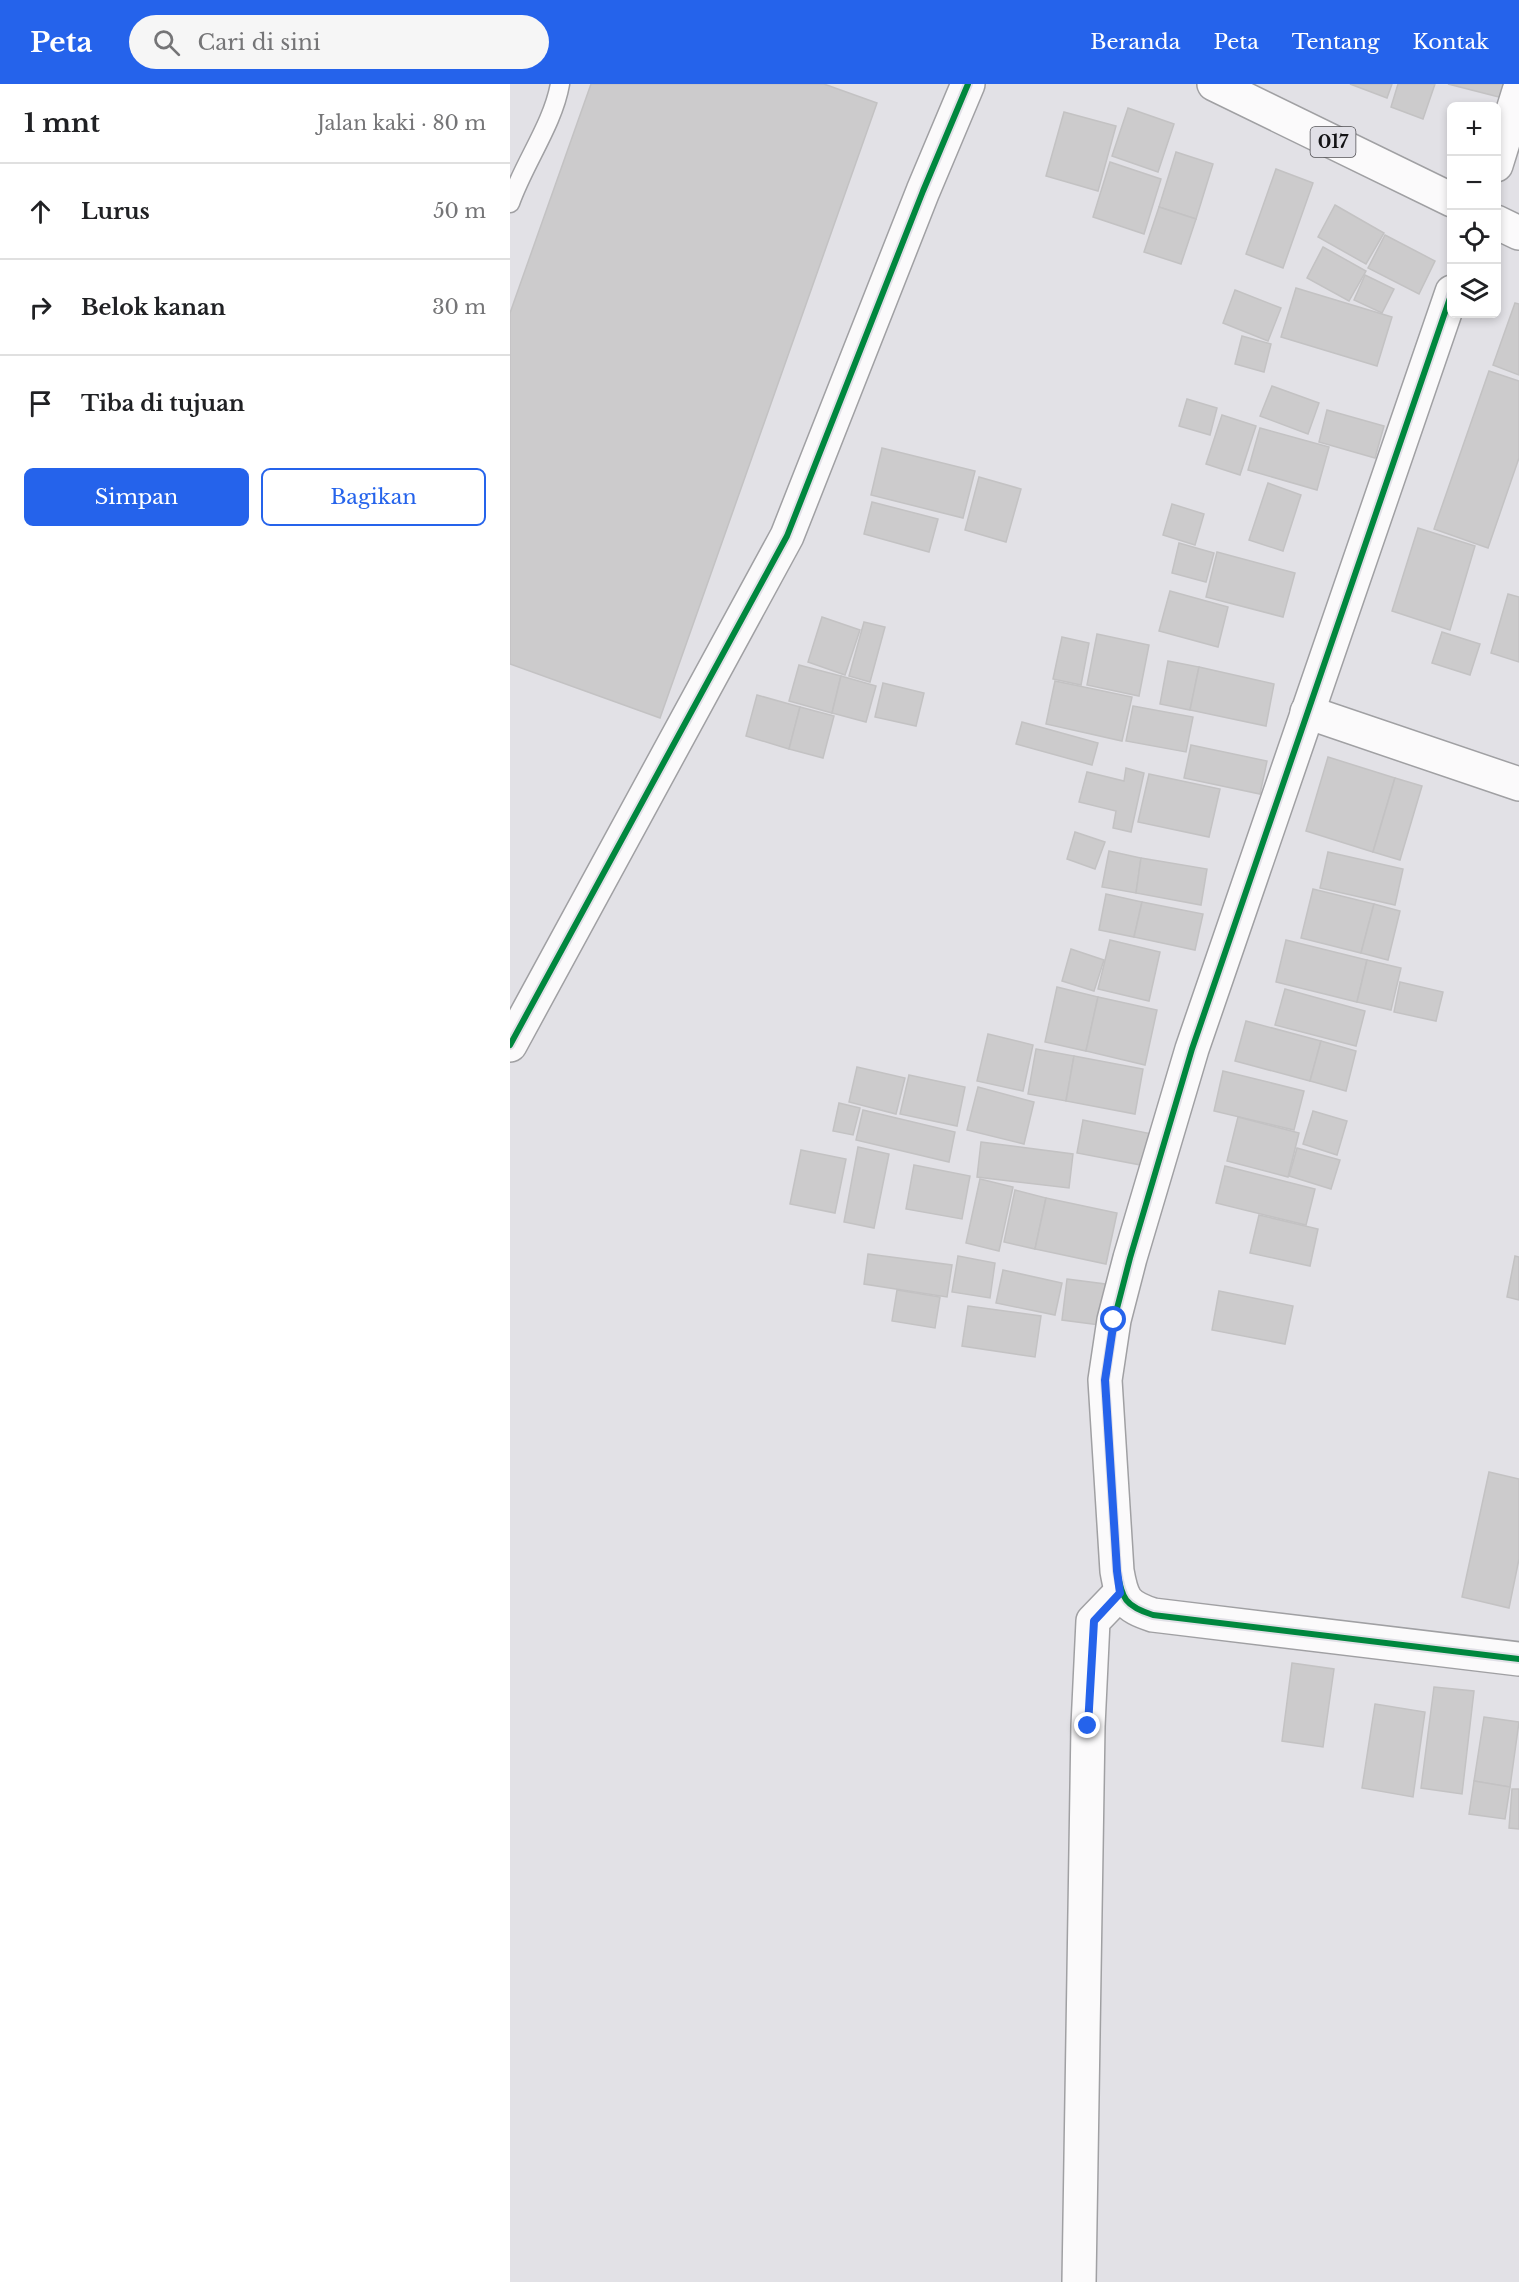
<!DOCTYPE html>
<html lang="id">
<meta charset="utf-8">
<style>
body{margin:0;font-family:"Libre Baskerville",serif;background:#f6f6f6;color:#202124}
.controls{position:absolute;right:18px;top:18px;display:grid;overflow:hidden;border-radius:9px;box-shadow:0 3px 9px #0003}
.controls button{width:54px;height:54px;display:grid;place-items:center;padding:0;border:0;border-bottom:2px solid #e0e0e0;background:#fff;color:#202124;font:30px sans-serif}
.stop{position:absolute;width:18px;height:18px;margin:-14px;border:4px solid #2563eb;border-radius:50%;background:#fff}
.stop.end{background:#2563eb;border-color:#fff;box-shadow:0 2px 6px #0008}
.list{margin:0;padding:0;list-style:none}
h2{display:flex;justify-content:space-between;align-items:center;height:78px;margin:0;padding:0 24px;font-size:26px}
h2 small{font-size:20px;font-weight:400;color:#757577}
.list li{display:grid;grid-template-columns:39px 1fr auto;gap:18px;align-items:center;box-sizing:border-box;height:96px;padding:0 24px;border-top:2px solid #e0e0e0}
.list b{display:block;font-size:22px;white-space:nowrap}
.list em{font-size:20px;font-style:normal;color:#757577}
.actions{display:flex;gap:12px;padding:18px 24px}
.actions a{flex:1;padding:14px 0;border:2px solid #2563eb;border-radius:9px;text-align:center;font-size:21px;color:#2563eb}
.actions .main{background:#2563eb;color:#fff}
.icon{flex:none;width:33px;height:33px;fill:none;stroke:currentColor;stroke-width:2;stroke-linecap:round;stroke-linejoin:round}
.map{position:relative;flex:none;width:1009px;height:2198px;overflow:hidden}
header{display:flex;align-items:center;gap:36px;box-sizing:border-box;height:84px;padding:0 30px;background:#2563eb;color:#fff}
header strong{font-size:28px}
nav{display:flex;gap:33px;margin-inline-start:auto;font-size:21px}
.search{width:420px;height:54px;background:#f6f6f6;display:flex;align-items:center;gap:15px;box-sizing:border-box;padding:0 21px;border-radius:33px;color:#757577;font-size:22px}
main{display:flex}
aside{flex:1;background:#fff}
.map>svg:first-child{display:block}
</style>
<header>
<strong>Peta</strong>
<div class="search"><svg class="icon" aria-label="search" viewBox="0 0 24 24"><circle cx="10" cy="10" r="6"/><path d="M15 15l6 6"/></svg>Cari di sini</div>
<nav><a>Beranda</a><a>Peta</a><a>Tentang</a><a>Kontak</a></nav>
</header>
<main>
<aside>
<h2>1 mnt<small>Jalan kaki · 80 m</small></h2>
<ul class="list">
<li><svg class="icon" aria-label="ahead" viewBox="0 0 24 24"><path d="M12 20V5M6 11l6-6 6 6"/></svg><div><b>Lurus</b></div><em>50 m</em></li>
<li><svg class="icon" aria-label="right" viewBox="0 0 24 24"><path d="M7 20v-9h11M14 6l5 5-5 5"/></svg><div><b>Belok kanan</b></div><em>30 m</em></li>
<li><svg class="icon" aria-label="arrive" viewBox="0 0 24 24"><path d="M6 21V4h12l-3 4 3 4H6"/></svg><div><b>Tiba di tujuan</b></div></li>
</ul>
<div class="actions"><a class="main">Simpan</a><a>Bagikan</a></div>
</aside>
<div class="map">
<svg width="1009" height="2198" viewBox="0 0 1009 2198">
<rect width="100%" height="100%" fill="#e2e1e6"/>
<g fill="#cccbcc" stroke="#c3c2c3" stroke-width="1.5">
<path d="M81,0H314L367,19L150,634L0,580V229Z"/>
<path d="M840,0H882L877,14Z"/>
<path d="M888,0H925L913,35L881,23Z"/>
<path d="M938,0H996L993,14Z"/>
<path d="M618,24L664,40L648,88L602,72Z"/>
<path d="M554,28L606,42L588,107L536,92Z"/>
<path d="M666,68L703,80L686,135L649,123Z"/>
<path d="M600,78L651,95L634,150L583,133Z"/>
<path d="M766,85L803,99L773,184L736,170Z"/>
<path d="M825,121L874,149L856,180L808,153Z"/>
<path d="M649,123L686,135L671,180L634,168Z"/>
<path d="M875,151L925,177L909,210L858,184Z"/>
<path d="M813,163L856,187L839,217L797,194Z"/>
<path d="M855,191L884,205L872,229L844,216Z"/>
<path d="M786,204L882,233L867,282L771,253Z"/>
<path d="M725,206L771,224L758,257L713,239Z"/>
<path d="M1005,219L1009,220V291L983,281Z"/>
<path d="M732,252L761,260L754,288L725,280Z"/>
<path d="M979,287L1009,297V374L978,464L924,445Z"/>
<path d="M762,302L809,319L798,350L750,332Z"/>
<path d="M677,315L707,324L700,351L669,342Z"/>
<path d="M817,326L874,342L865,374L809,358Z"/>
<path d="M712,331L746,342L730,391L696,380Z"/>
<path d="M750,344L819,363L807,406L738,386Z"/>
<path d="M372,364L465,387L453,434L361,411Z"/>
<path d="M469,393L511,405L496,458L455,446Z"/>
<path d="M758,399L791,411L773,467L739,456Z"/>
<path d="M362,418L428,435L419,468L354,450Z"/>
<path d="M662,420L694,430L685,461L653,451Z"/>
<path d="M908,444L965,462L940,546L882,527Z"/>
<path d="M669,459L704,469L696,498L662,489Z"/>
<path d="M707,468L785,489L773,533L696,513Z"/>
<path d="M660,507L718,523L708,563L649,547Z"/>
<path d="M998,510L1009,513V578L981,569Z"/>
<path d="M312,533L350,546L335,591L298,578Z"/>
<path d="M354,538L375,543L360,598L339,592Z"/>
<path d="M932,548L970,560L960,591L922,579Z"/>
<path d="M587,550L639,561L629,612L577,601Z"/>
<path d="M552,553L579,559L571,601L543,595Z"/>
<path d="M658,577L689,583L680,626L650,620Z"/>
<path d="M289,581L331,592L322,629L279,617Z"/>
<path d="M689,583L764,600L756,642L680,626Z"/>
<path d="M331,592L366,602L356,638L322,629Z"/>
<path d="M545,597L622,613L612,657L536,640Z"/>
<path d="M373,599L414,609L406,642L365,633Z"/>
<path d="M247,611L290,623L279,665L236,652Z"/>
<path d="M623,622L683,633L676,668L616,657Z"/>
<path d="M290,623L324,632L313,674L279,665Z"/>
<path d="M512,638L588,659L582,681L506,660Z"/>
<path d="M681,661L757,677L750,710L674,694Z"/>
<path d="M818,673L885,694L863,768L796,747Z"/>
<path d="M616,684L634,689L621,748L603,744L606,727L569,718L577,688L614,697Z"/>
<path d="M639,690L710,705L699,753L628,738Z"/>
<path d="M885,694L912,702L890,776L863,768Z"/>
<path d="M565,748L595,758L585,785L557,775Z"/>
<path d="M599,767L631,774L626,809L592,803Z"/>
<path d="M818,768L893,785L885,821L810,804Z"/>
<path d="M631,774L697,785L691,821L626,809Z"/>
<path d="M803,805L864,820L851,869L791,854Z"/>
<path d="M596,810L632,818L624,853L589,846Z"/>
<path d="M632,818L693,830L685,866L624,853Z"/>
<path d="M864,820L890,827L878,876L851,869Z"/>
<path d="M600,856L650,868L639,917L588,905Z"/>
<path d="M776,856L857,876L847,918L766,898Z"/>
<path d="M561,865L594,876L584,907L552,897Z"/>
<path d="M857,876L891,884L881,926L847,918Z"/>
<path d="M890,898L933,908L926,937L884,928Z"/>
<path d="M547,903L588,913L576,967L535,958Z"/>
<path d="M775,905L855,927L846,962L765,941Z"/>
<path d="M588,913L647,926L635,981L576,967Z"/>
<path d="M736,937L811,957L800,997L725,977Z"/>
<path d="M478,950L523,961L513,1007L467,997Z"/>
<path d="M811,957L846,967L836,1007L800,997Z"/>
<path d="M526,965L564,972L556,1017L518,1010Z"/>
<path d="M564,972L633,985L625,1030L556,1017Z"/>
<path d="M347,983L395,994L386,1030L339,1018Z"/>
<path d="M713,987L794,1007L784,1046L704,1027Z"/>
<path d="M399,991L455,1003L447,1042L390,1030Z"/>
<path d="M468,1003L524,1018L514,1060L457,1046Z"/>
<path d="M329,1019L350,1024L343,1051L323,1047Z"/>
<path d="M353,1026L445,1048L439,1078L346,1056Z"/>
<path d="M803,1027L837,1037L827,1071L793,1060Z"/>
<path d="M728,1033L789,1049L778,1093L717,1077Z"/>
<path d="M573,1036L642,1050L636,1082L567,1069Z"/>
<path d="M471,1058L563,1070L559,1104L467,1093Z"/>
<path d="M348,1063L379,1070L364,1144L334,1138Z"/>
<path d="M787,1064L830,1076L821,1105L779,1092Z"/>
<path d="M291,1066L336,1075L325,1129L280,1120Z"/>
<path d="M404,1081L460,1092L452,1135L396,1125Z"/>
<path d="M715,1082L805,1105L796,1141L706,1119Z"/>
<path d="M470,1095L503,1103L489,1167L456,1159Z"/>
<path d="M505,1106L536,1114L525,1165L494,1158Z"/>
<path d="M536,1114L607,1129L596,1180L525,1165Z"/>
<path d="M749,1131L808,1145L800,1182L740,1169Z"/>
<path d="M358,1170L442,1181L437,1213L354,1200Z"/>
<path d="M448,1172L485,1179L480,1214L442,1208Z"/>
<path d="M1005,1172L1009,1173V1216L997,1213Z"/>
<path d="M493,1186L552,1199L545,1231L486,1219Z"/>
<path d="M557,1195L603,1201L597,1242L552,1236Z"/>
<path d="M387,1206L430,1213L425,1244L382,1237Z"/>
<path d="M709,1207L783,1222L775,1260L702,1246Z"/>
<path d="M458,1222L531,1232L525,1273L452,1262Z"/>
<path d="M979,1388L1009,1395V1475L999,1524L952,1513Z"/>
<path d="M782,1579L824,1585L813,1663L772,1657Z"/>
<path d="M924,1603L964,1607L952,1710L911,1704Z"/>
<path d="M865,1620L915,1628L903,1713L852,1704Z"/>
<path d="M974,1633L1009,1638L1000,1703L964,1697Z"/>
<path d="M964,1697L1000,1703L995,1735L959,1730Z"/>
<path d="M1002,1705H1009V1745L999,1744Z"/>
</g>
<g fill="none" stroke-linecap="round" stroke-linejoin="round">
<defs>
<path id="service" d="M0,119C14,79 43,40 50,0"/>
<g id="minor">
<path d="M986,81L1009,7"/>
<path d="M942,208L682,965L620,1174L604,1236L595,1296L607,1487C612,1515 615,1522 643,1531L1009,1575"/>
<path d="M797,628L1009,700"/>
<path d="M0,961L277,452L413,107L458,0"/>
<path d="M569,2198L578,1642L583,1537L610,1509"/>
</g>
<g id="primary">
<path d="M704,0L942,116"/>
<path d="M986,138L1009,149"/>
</g>
</defs>
<use href="#service" stroke="#a0a0a3" stroke-width="21"/>
<use href="#minor" stroke="#a0a0a3" stroke-width="36"/>
<use href="#primary" stroke="#a0a0a3" stroke-width="36"/>
<use href="#service" stroke="#fbfafb" stroke-width="18"/>
<use href="#minor" stroke="#fbfafb" stroke-width="33"/>
<use href="#primary" stroke="#fbfafb" stroke-width="33"/>
<defs>
<g id="cycleway">
<path d="M942,208L682,965L620,1174L604,1236L595,1296L607,1487C612,1515 615,1522 643,1531L1009,1575"/>
<path d="M0,961L277,452L413,107L458,0"/>
</g>
</defs>
<use href="#cycleway" stroke="#e1e0e7" stroke-width="10"/>
<use href="#cycleway" stroke="#00873e" stroke-width="6"/>
</g>
<g fill="none" stroke-linecap="round" stroke-linejoin="round">
<path stroke="#2563eb" stroke-width="8" d="M578,1642L584,1537L610,1509L607,1487L595,1296L604,1236"/>
</g>
<g text-anchor="middle" dominant-baseline="central" stroke-width="6" stroke-linejoin="round" paint-order="stroke">
<rect fill="#e1e0e7" stroke="#515054" stroke-width="1.5" x="800.5" y="43" width="45" height="30" rx="4.5"/>
<g font-size="18" font-weight="bold" fill="#131315">
<text x="823" y="58">017</text>
</g>
</g>
</svg>
<div class="controls">
<button>+</button>
<button>−</button>
<button><svg class="icon" aria-label="locate" viewBox="0 0 24 24"><circle cx="12" cy="12" r="6"/><path d="M12 2v4M12 18v4M2 12h4M18 12h4"/></svg></button>
<button><svg class="icon" aria-label="layers" viewBox="0 0 24 24"><path d="M12 4l9 5-9 5-9-5zM3 14l9 5 9-5"/></svg></button>
</div>
<div class="stop" style="left:604px;top:1236px"></div>
<div class="stop end" style="left:578px;top:1642px"></div>
</div>
</main>
